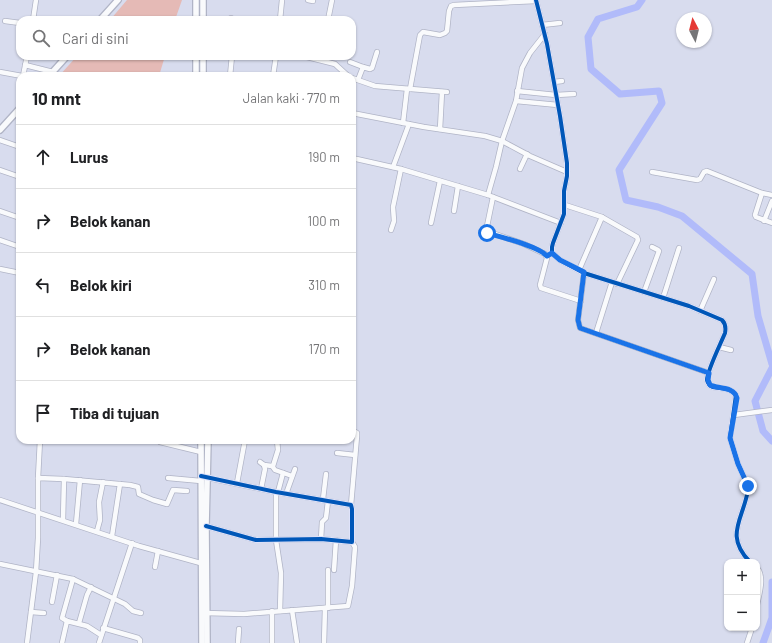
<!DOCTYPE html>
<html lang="id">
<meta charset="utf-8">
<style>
body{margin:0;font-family:Barlow,sans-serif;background:#f2f2f2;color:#202124}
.controls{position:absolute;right:12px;bottom:12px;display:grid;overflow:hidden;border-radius:8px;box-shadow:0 1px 3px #0004}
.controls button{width:36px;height:36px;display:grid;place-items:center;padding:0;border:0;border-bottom:1px solid #e0e0e0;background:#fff;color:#202124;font:20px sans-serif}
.compass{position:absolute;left:676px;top:12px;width:36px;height:36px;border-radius:50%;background:#fff;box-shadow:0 1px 3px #0004;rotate:353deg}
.stop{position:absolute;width:12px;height:12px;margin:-9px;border:3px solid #1a73e8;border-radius:50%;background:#fff}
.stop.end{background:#1a73e8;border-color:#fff;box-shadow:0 1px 4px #0008}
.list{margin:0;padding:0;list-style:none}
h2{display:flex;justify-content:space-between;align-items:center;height:52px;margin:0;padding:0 16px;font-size:17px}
h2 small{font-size:13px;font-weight:400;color:#757577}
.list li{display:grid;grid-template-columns:26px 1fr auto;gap:12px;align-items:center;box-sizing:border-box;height:64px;padding:0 16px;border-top:1px solid #e0e0e0}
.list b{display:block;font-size:15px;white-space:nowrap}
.list em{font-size:13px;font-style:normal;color:#757577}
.icon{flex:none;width:22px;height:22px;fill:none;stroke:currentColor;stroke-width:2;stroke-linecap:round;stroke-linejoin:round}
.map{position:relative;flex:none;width:772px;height:643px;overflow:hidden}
.search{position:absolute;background:#fff;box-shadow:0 1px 3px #0004;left:16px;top:16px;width:340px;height:44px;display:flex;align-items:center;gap:10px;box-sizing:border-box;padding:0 14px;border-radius:12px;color:#757577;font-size:15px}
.panel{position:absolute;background:#fff;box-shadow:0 1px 3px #0004;left:16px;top:72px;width:340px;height:372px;border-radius:12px}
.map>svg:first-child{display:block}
</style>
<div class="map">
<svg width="772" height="643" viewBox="0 0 772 643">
<rect width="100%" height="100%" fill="#d8dcee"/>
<g fill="#e5bab6">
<path d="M127,0H182L175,20H110Z"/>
<path d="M77,56H165L159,76H59Z"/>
</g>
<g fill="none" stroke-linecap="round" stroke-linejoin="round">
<g stroke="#b1bbfa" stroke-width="7">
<path d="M642,0L637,7L598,19L588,37L591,69L620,94L659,91L662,103L619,170L626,200L658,207L682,216L752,274L758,316L772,364"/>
<path d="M772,368L755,401L763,431L772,441"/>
<path d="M763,643L772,618V582"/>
</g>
<defs>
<g id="minor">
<path d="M308,0L313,1"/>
<path d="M536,0L547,44L560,116L567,163V176L564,191V214L553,243L552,247V253L560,260L584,273L689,306L722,320C726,324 726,328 725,333C721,343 707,371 707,380C708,384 710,386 713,387C722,389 730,387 736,395L730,438L738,464L748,486V490C743,520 724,535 750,562"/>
<path d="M231,18V20"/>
<path d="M33,20L36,0"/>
<path d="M280,20L282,0"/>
<path d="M328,20L332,0"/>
<path d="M5,21L20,23"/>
<path d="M542,25L560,23"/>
<path d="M303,56L335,64L348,76"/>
<path d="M350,62L363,67"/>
<path d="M25,65L53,72"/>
<path d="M0,72L22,76"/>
<path d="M23,76L27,56"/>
<path d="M230,76L232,56"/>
<path d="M273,76L276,56"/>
<path d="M352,78L375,86L447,92"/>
<path d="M358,80L363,67L370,69L372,68L377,52"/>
<path d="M554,82L562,81"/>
<path d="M410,89L420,35L423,32L440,35L445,33L447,31L449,11L451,6L454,5L536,1"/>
<path d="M517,91L556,95L574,94"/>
<path d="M516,101L558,105"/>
<path d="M352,113L424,127L485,136L502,141L530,156L567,172"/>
<path d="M403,123L407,89"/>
<path d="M440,129L442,92"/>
<path d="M0,140L20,147"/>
<path d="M352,158L401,169L488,195L561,223"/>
<path d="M393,167L409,124"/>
<path d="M520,169L527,154"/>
<path d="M0,170L20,177"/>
<path d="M652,172L697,180L700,179L704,172L707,171L762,193"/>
<path d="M488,195L496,167L502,141L516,101L522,68L530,53L545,34"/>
<path d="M772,195L762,193L755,215L756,217L772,223"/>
<path d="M493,197L486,231L524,244L545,254L547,258L540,285L541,288L581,301"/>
<path d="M565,205L602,217L637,237L638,240L617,284"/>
<path d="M0,211L20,218"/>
<path d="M454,211L458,186"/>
<path d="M764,221L772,201"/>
<path d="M431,223L440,181"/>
<path d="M391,230L394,221L393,207L401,169"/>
<path d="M0,240L20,247"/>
<path d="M0,269L20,273"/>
<path d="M579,270L602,217"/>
<path d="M584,273L578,320L580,328L709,373"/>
<path d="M644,292L659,251L658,250L652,247"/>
<path d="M663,298L679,248"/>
<path d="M700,311L714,279"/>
<path d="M596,333L612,282"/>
<path d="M719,347L731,350"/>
<path d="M734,415L772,410"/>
<path d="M160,442L201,452"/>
<path d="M337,453L355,455"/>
<path d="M260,462L264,465L265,469L261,489"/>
<path d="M264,465L272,466L275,470L292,476"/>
<path d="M273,466L278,450L277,440"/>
<path d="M204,477L276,492L351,505L352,509V542L321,539L256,540L206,526"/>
<path d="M38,478L40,440"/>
<path d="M168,478L201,481"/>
<path d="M237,483L245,440"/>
<path d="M276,492V540L281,573L280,611"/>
<path d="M278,492L283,473"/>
<path d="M286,494L295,469"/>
<path d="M323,499L326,474"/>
<path d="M0,500L139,546L204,564"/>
<path d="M351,505L357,436V433L352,430"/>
<path d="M63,520L64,479"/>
<path d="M76,524L80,480"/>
<path d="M97,531L100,520L99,502L103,482"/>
<path d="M112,536L120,484"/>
<path d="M321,539L322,522L326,518L328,501"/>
<path d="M0,564L73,579L125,604L133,611L141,613"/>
<path d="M155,567L158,551"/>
<path d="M757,568C765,577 759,594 757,605"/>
<path d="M328,570V608"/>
<path d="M334,570L336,540"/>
<path d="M52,602L57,575"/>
<path d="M292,610L297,643"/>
<path d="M272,611V643"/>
<path d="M31,612L44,613"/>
<path d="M204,613L244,614L348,606L352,586L355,547L352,542"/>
<path d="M67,621L62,618L73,579"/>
<path d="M79,623L87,595L91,587"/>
<path d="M103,628L138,638L140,640V643"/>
<path d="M27,643L36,572L38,538V478L64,479L130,485L138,487L139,494L153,500L167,504L173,490L187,491"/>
<path d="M62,643L67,621L87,626L101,635"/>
<path d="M99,643L132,543"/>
<path d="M238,643L239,629"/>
<path d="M324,643L325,608"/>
<path d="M747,643L752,628"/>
</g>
<g id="major">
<path d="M196,0V20"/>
<path d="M203,0V20"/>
<path d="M100,20L118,0"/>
<path d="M196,56V76"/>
<path d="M203,56V76"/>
<path d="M49,76L67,56"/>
<path d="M0,130L20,108"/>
<path d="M201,440L202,643"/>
<path d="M207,643L206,526L208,440"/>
</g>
</defs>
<use href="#minor" stroke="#b0b4c6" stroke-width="6"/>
<use href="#major" stroke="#b0b4c6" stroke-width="8"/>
<use href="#minor" stroke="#f9fafc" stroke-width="4.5"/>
<use href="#major" stroke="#f9fafc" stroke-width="5.5"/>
<defs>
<g id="cycleway">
<path d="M536,0L547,44L560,116L567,163V176L564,191V214L553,243L552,247V253L560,260L584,273L689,306L722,320C726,324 726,328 725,333C721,343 707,371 707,380C708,384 710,386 713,387C722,389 730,387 736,395L730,438L738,464L748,486V490C743,520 724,535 750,562"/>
<path d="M201,476L276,492L351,505L352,509V542L321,539L256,540L206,526"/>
</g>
</defs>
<use href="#cycleway" stroke="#dfe3fa" stroke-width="6"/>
<use href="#cycleway" stroke="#0057b8" stroke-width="4"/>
</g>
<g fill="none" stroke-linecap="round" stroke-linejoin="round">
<path stroke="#1a73e8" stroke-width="5" d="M487,233C501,237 538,246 547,256L552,253L560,260L584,272L578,320L580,328L709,373L708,380L710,385C718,389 734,386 737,398L730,438L738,464L748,486"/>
</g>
</svg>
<div class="controls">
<button>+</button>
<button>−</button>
</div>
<svg class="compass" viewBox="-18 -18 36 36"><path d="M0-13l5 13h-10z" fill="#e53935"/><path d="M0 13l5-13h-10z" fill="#757577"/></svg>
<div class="stop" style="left:487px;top:233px"></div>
<div class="stop end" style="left:748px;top:486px"></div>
<div class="search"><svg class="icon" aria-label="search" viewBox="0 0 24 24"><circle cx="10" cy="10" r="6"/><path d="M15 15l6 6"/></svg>Cari di sini</div>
<section class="panel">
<h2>10 mnt<small>Jalan kaki · 770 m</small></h2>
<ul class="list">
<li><svg class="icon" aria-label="ahead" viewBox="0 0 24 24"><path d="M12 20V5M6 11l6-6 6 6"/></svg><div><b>Lurus</b></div><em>190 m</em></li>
<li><svg class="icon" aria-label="right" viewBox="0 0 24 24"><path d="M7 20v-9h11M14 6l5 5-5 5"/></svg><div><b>Belok kanan</b></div><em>100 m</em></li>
<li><svg class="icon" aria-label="left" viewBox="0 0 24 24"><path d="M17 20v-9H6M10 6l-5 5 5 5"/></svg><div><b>Belok kiri</b></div><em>310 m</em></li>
<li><svg class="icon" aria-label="right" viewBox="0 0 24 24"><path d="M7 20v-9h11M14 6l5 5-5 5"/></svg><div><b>Belok kanan</b></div><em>170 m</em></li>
<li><svg class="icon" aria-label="arrive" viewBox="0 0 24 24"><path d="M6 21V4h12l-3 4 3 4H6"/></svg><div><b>Tiba di tujuan</b></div></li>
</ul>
</section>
</div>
